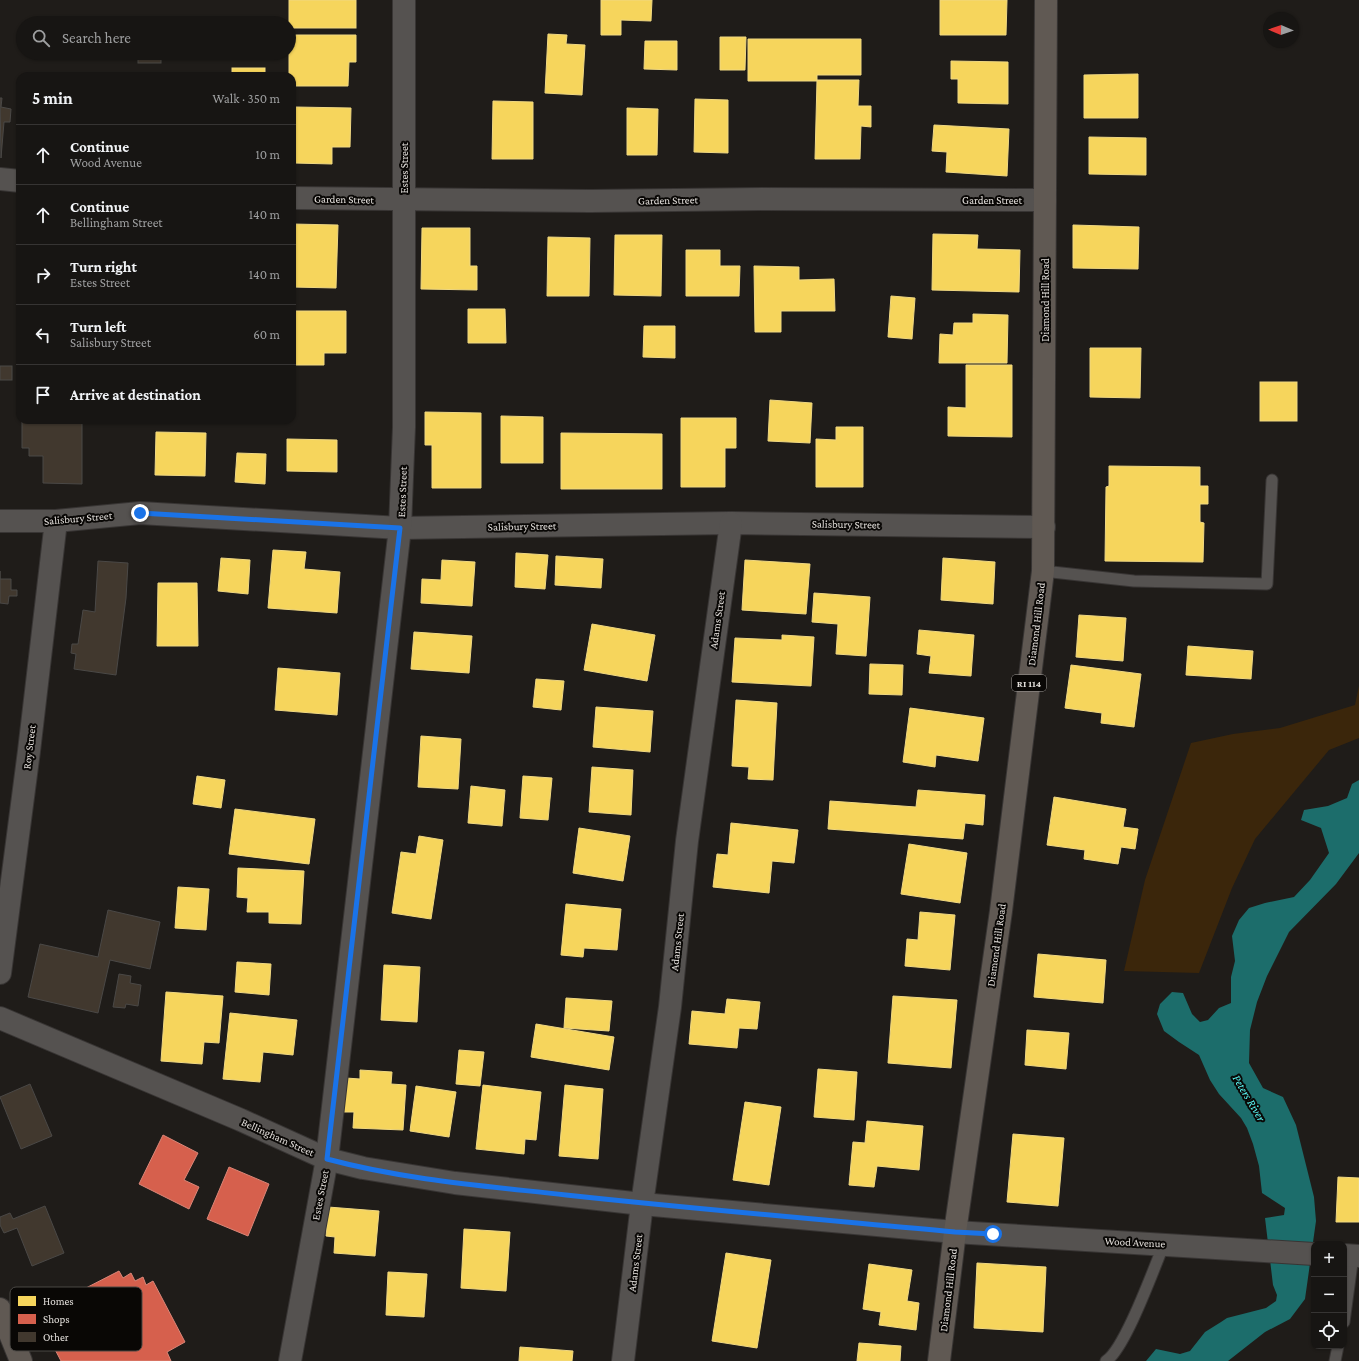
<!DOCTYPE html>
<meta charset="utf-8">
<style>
body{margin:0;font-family:"Crimson Pro",serif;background:#242221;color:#f1f3f6}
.controls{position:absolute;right:12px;bottom:12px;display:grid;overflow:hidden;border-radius:8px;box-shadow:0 1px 3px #0004}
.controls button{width:36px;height:36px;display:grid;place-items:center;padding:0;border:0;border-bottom:1px solid #363433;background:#171513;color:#f1f3f6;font:20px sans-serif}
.compass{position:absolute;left:1263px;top:12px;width:36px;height:36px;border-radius:50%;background:#171513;box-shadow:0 1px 3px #0004;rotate:272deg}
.stop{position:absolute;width:12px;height:12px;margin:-9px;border:3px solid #1a73e8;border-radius:50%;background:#fff}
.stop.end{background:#1a73e8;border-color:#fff;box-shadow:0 1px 4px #0008}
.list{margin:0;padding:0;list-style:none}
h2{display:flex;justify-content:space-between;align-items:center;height:52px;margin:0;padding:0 16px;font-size:17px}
h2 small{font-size:13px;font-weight:400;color:#9e9fa0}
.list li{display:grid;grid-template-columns:26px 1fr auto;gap:12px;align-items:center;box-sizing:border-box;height:60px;padding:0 16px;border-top:1px solid #363433}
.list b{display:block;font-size:15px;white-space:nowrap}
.list p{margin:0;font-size:13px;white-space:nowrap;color:#9e9fa0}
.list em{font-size:13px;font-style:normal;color:#9e9fa0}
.icon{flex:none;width:22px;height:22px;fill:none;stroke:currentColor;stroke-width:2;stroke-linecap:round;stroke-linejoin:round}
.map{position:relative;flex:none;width:1359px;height:1361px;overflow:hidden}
.search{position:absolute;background:#171513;box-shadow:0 1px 3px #0004;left:16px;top:16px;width:280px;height:44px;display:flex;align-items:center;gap:10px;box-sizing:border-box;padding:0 14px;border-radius:22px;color:#9e9fa0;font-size:15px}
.panel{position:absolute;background:#171513;box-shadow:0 1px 3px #0004;left:16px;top:72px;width:280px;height:352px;border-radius:12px}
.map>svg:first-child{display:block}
</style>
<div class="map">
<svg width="1359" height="1361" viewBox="0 0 1359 1361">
<rect width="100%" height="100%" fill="#1f1c19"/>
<path fill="#3b260b" d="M1359,686V738L1329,750L1255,839L1232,888L1199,973L1124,971L1145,880L1191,743L1233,734L1280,728L1355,705Z"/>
<path fill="#1c6d6b" d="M1359,780V853L1336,884L1289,932L1267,976L1257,1002L1250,1030L1249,1063L1263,1088L1283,1097L1296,1125L1314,1197L1316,1221L1305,1299L1290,1319L1265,1332L1228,1361H1146L1156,1349L1180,1354L1190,1351L1205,1332L1221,1322L1227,1318L1266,1308L1276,1301L1277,1295L1273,1285L1265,1218L1284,1215L1285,1208L1262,1193L1259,1166L1253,1144L1247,1128L1241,1118L1219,1094L1210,1080L1199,1055L1179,1042L1164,1031L1157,1014L1160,1004L1172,992L1183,993L1192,1014L1200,1022L1208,1020L1219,1008L1231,1003V977L1235,961L1232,936L1239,920L1249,908L1265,903L1294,897L1310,880L1329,853L1321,828L1301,820L1304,810L1328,806L1347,798L1352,784Z"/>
<g fill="#f6d55c" stroke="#f0d882">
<rect x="289" y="0" width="67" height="28"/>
<path d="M601,0H652L651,21L621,20V35H601Z"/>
<path d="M940,0H1007L1006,35H940Z"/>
<path d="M548,34L567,35L566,44L585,45L582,95L545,93Z"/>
<path d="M289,35H356V62H349L348,86H292V76H289Z"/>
<path d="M720,37H746L745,70H720Z"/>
<path d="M748,39H861V75H817V81H748Z"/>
<path d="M645,41H677V70L644,69Z"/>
<path d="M951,61L1008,62V104L958,103V79H951Z"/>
<rect x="232" y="68" width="33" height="8"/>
<path d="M1138,74V118H1084V75Z"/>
<path d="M817,80H859L858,106H871V127L861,126L860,159H815Z"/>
<path d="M695,99L728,100V153L694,152Z"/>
<path d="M493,101L533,102V159H492Z"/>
<path d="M295,107L351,108L350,147H332V164L294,163Z"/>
<path d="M627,108L658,109L657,155H627Z"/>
<path d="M934,125L1009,129L1007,176L946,172L947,152L932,151Z"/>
<path d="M1089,137L1146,138V175L1089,174Z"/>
<path d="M292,224L338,225L336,288L292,287Z"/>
<path d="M1073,225L1139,227L1138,269L1073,268Z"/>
<path d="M422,228H470V266H477V290L421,289Z"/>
<path d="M933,234L978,235L977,249L1020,250L1019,292L932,290Z"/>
<path d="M615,235H662L661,296L614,295Z"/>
<path d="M548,237L590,238L589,296H547Z"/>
<path d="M686,250H720V266H740L739,296H686Z"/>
<path d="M754,266L799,267V280L834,279L835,311H781V332H755Z"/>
<path d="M891,296L915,298L912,339L888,337Z"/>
<path d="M468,309H505L506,343H468Z"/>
<path d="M292,311H346V353H324V365H292Z"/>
<path d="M973,314L1008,315L1007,363H939L940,334L953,335L954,323H973Z"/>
<path d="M644,326H675V358L643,357Z"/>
<path d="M1090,348H1141L1140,398L1090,397Z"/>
<path d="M966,365H1012V437L948,436V407L966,408Z"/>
<rect x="1260" y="382" width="37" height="39"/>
<path d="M770,400L812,403L810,443L768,441Z"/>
<path d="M425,412L481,413V488H432V445H425Z"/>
<path d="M501,416L543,417V463H501Z"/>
<path d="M681,418H736V448H725V487H681Z"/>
<path d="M836,427H863V487H816V439L836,440Z"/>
<path d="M156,432L206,433L205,476L155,475Z"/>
<path d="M561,433L662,434V489H561Z"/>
<path d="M287,439L337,440V472L287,471Z"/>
<path d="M237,453L266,454L265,484L235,482Z"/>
<path d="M1109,466L1200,467V486H1208V504H1200V522L1204,523L1203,562L1105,561L1106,487L1109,486Z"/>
<path d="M273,550L306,552L304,569L340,572L337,613L268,608Z"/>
<path d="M516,553L548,555L545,589L515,587Z"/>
<path d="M556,556L603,559L601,588L555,585Z"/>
<path d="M221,558L250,560L248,594L218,591Z"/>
<path d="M943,558L995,562L993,604L941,600Z"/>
<path d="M442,560L475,562L472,606L421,603L422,579L441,580Z"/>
<path d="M745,560L810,564L806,614L742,610Z"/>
<path d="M158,583H197L198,646H157Z"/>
<path d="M814,593L870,597L866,656L836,654L838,624L812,622Z"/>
<path d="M1079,615L1126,618L1123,661L1076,657Z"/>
<path d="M592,624L655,635L647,681L584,670Z"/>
<path d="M919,630L974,635L971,676L929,673L931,656L917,654Z"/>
<path d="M414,632L472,636L469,673L411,669Z"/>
<path d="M782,635L814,637L811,686L732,682L735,638L782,640Z"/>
<path d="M1188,646L1253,651L1251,679L1186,675Z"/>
<path d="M870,664L903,665L902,695L869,694Z"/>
<path d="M1071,665L1141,674L1134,727L1101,723L1102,713L1065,708Z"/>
<path d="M278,668L340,673L337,715L275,710Z"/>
<path d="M536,679L564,681L561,710L533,707Z"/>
<path d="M736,700L777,703L773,780L748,779L749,767L732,766Z"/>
<path d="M596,707L653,711L650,752L593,747Z"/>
<path d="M910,708L984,718L978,761L936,755L935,767L903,762Z"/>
<path d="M421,736L461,739L458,789L418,787Z"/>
<path d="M592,767L633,770L631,815L589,812Z"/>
<path d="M197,776L225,780L221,808L193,804Z"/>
<path d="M523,776L552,778L548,820L520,818Z"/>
<path d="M471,786L505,790L502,826L468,823Z"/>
<path d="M918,790L985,795L983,825L965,823L963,839L828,829L830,801L916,807Z"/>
<path d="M1054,797L1126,809L1123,827L1138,829L1135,849L1121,847L1118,864L1084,859L1085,850L1047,845Z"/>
<path d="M235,809L315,819L309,864L229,854Z"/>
<path d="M731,823L798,830L794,863L772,861L769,893L713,887L717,854L728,855Z"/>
<path d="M579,828L630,836L623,881L573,873Z"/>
<path d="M419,836L443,840L431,919L392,913L401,852L416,854Z"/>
<path d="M909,844L967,853L960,903L901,894Z"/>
<path d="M238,868L304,871L301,924L269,923V912H247L248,898L237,897Z"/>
<path d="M178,887L209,889L206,930L175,928Z"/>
<path d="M566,904L621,909L617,950L584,948L583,957L561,955Z"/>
<path d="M920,912L955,915L950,970L905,966L907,939L918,940Z"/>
<path d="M1038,954L1106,960L1103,1003L1034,997Z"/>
<path d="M237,962L271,964L269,995L235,992Z"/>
<path d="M384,965L420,967L417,1022L381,1020Z"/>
<path d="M166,992L223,996L219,1043L204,1042L202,1064L161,1061Z"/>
<path d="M893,996L957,1000L951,1068L888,1063Z"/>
<path d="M566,998L612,1001L609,1031L564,1028Z"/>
<path d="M727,999L760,1002L757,1029L739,1028L737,1048L689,1044L692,1011L725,1014Z"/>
<path d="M230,1013L297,1020L293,1055L263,1052L260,1082L223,1079Z"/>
<path d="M536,1024L614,1037L609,1070L531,1057Z"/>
<path d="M1027,1030L1069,1033L1066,1069L1025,1065Z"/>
<path d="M459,1050L484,1052L480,1086L456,1084Z"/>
<path d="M818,1069L857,1072L854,1120L814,1117Z"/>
<path d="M360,1070L392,1072L391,1084L406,1085L403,1130L353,1128L354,1112H344L346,1078L360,1079Z"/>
<path d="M483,1085L541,1092L536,1140L525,1139L524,1154L476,1149Z"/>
<path d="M565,1085L603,1089L598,1159L559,1156Z"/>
<path d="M416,1086L456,1092L449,1137L410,1131Z"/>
<path d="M745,1102L781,1107L769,1185L733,1180Z"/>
<path d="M867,1121L923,1126L919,1170L877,1166L874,1187L849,1185L853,1142L865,1143Z"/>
<path d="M1013,1134L1064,1138L1058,1206L1007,1202Z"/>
<path d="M1338,1177L1359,1178V1222H1336Z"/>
<path d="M328,1207L379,1211L375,1256L334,1253L335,1237L326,1236Z"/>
<path d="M464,1229L510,1232L506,1291L461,1288Z"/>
<path d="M726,1253L771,1260L757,1348L712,1341Z"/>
<path d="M977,1263L1046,1267L1043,1332L974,1328Z"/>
<path d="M869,1264L912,1270L907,1301L919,1303L916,1330L879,1325L881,1312L863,1309Z"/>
<path d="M388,1272L427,1274L424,1317L386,1315Z"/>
<path d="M859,1343L901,1346L900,1361H857Z"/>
<path d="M520,1347L573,1351L572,1361H519Z"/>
</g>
<g fill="#d6604d" stroke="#da8678">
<path d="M163,1135L198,1153L184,1180L199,1187L189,1209L139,1184Z"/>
<path d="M229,1167L269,1184L248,1236L207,1219Z"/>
<path d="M119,1271L123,1278L131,1273L135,1281L143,1277L146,1285L153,1281L185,1342L167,1352L171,1361H61L48,1336L56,1332L45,1309Z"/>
</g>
<g fill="#41382e" stroke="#4a4846">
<rect x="138" y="53" width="23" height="10"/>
<path d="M0,98H2L1,107L11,109L10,122H4L1,158Z"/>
<rect x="0" y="366" width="12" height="14"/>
<path d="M22,420L82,422V484L43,483V456H29V448H22Z"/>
<path d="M98,561L128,563L126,598L116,675L74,669L76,654L71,653L72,644H78L83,610L95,612Z"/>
<path d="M0,571V579H11V590H17V596H9L8,604L0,603Z"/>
<path d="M108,910L160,922L150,969L110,960L98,1013L28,997L40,944L98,957Z"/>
<path d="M119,974L131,976L130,983L141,985L138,1006L126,1004L125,1008L113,1007Z"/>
<path d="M30,1084L52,1136L21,1149L0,1097Z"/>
<path d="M45,1206L64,1253L32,1266L17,1228L4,1233L0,1225V1217L10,1213L13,1219Z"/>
</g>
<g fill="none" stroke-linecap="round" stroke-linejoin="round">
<defs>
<g id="lane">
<path d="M1043,571L1134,581L1267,584L1272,480"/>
<path d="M1344,1322L1353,1256"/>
<path d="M1106,1361C1125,1349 1154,1268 1164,1244"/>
<path d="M1335,1361L1338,1346"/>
</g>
<g id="street">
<path d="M0,179L20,181"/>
<path d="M292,198L590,201L761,199L1045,200"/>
<path d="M0,521H56L140,513L400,528L731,523L1044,527"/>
<path d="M0,973L29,751L56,521"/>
<path d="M0,1018L241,1120L327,1159L363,1168L455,1183L642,1204L955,1232"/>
<path d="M290,1361L327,1159L400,528L404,427V0"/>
<path d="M623,1361L642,1204L670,1007L687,841L731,523"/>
</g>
<g id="secondary">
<path d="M955,1232L1314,1254"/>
<path d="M1344,1255L1359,1256"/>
</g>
<g id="primary">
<path d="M0,1309L21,1361"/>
<path d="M939,1361L955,1232L1001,911L1043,571L1046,0"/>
</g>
</defs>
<use href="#lane" stroke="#383534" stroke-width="13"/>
<use href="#street" stroke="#383534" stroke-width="24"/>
<use href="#secondary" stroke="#383534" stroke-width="24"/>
<use href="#primary" stroke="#383534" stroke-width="24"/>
<use href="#lane" stroke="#555250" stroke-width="11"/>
<use href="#street" stroke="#555250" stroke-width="22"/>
<use href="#secondary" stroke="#555250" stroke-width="22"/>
<use href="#primary" stroke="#605953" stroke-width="22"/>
</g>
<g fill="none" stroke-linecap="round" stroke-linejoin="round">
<path stroke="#1a73e8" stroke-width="5" d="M140,513L400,528L327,1159C405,1180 486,1186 566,1195C695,1209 825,1220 955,1232L993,1234"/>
</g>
<g text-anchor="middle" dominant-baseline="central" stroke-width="4" stroke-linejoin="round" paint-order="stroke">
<rect fill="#090705" stroke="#a29e9b" stroke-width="1" x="1012" y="675" width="34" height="16" rx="3"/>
<g font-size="10" font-weight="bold" fill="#e3dfdb">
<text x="1029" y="683">RI 114</text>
</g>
<g font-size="11" fill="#e3dfdb" stroke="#090705">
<text transform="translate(404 168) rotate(-90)">Estes Street</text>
<text transform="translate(344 199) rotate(1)">Garden Street</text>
<text transform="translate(668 200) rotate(-1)">Garden Street</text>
<text x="992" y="200">Garden Street</text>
<text transform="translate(1045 300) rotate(-90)">Diamond Hill Road</text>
<text transform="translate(402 492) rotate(-88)">Estes Street</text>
<text transform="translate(78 518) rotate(-5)">Salisbury Street</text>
<text transform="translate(846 524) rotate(1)">Salisbury Street</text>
<text transform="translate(522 526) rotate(-1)">Salisbury Street</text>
<text transform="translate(717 620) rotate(-82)">Adams Street</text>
<text transform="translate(1036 624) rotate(-83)">Diamond Hill Road</text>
<text transform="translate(29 747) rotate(-83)">Roy Street</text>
<text transform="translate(677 942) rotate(-84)">Adams Street</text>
<text transform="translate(996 945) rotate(-82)">Diamond Hill Road</text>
<text transform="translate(278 1137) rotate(24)">Bellingham Street</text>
<text transform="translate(320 1195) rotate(-79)">Estes Street</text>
<text transform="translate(1135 1242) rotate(3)">Wood Avenue</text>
<text transform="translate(635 1263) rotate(-83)">Adams Street</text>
<text transform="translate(948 1290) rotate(-83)">Diamond Hill Road</text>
</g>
<g font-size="12" font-style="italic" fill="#59f6f3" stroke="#090705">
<text transform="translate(1249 1098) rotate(59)">Peters River</text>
</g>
</g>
<rect x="10" y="1287" width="132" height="64" rx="6" fill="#090705" stroke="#4a4845" stroke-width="1"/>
<rect x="18" y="1296" width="18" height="10" fill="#f6d55c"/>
<rect x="18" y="1314" width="18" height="10" fill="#d6604d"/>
<rect x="18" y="1332" width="18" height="10" fill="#41382e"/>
<g font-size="11" fill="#e3dfdb">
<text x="43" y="1305">Homes</text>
<text x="43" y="1323">Shops</text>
<text x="43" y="1341">Other</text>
</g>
</svg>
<div class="controls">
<button>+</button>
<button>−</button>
<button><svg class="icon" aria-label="locate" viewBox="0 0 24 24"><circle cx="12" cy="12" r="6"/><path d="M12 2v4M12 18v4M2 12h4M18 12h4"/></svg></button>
</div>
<svg class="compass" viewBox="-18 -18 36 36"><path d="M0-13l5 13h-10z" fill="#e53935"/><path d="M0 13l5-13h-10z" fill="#9e9fa0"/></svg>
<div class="stop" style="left:993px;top:1234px"></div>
<div class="stop end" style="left:140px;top:513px"></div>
<div class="search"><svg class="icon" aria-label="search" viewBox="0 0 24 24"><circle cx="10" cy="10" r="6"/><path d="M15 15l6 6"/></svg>Search here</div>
<section class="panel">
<h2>5 min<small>Walk · 350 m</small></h2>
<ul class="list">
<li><svg class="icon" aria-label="ahead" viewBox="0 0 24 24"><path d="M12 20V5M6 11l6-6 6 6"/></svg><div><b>Continue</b><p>Wood Avenue</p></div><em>10 m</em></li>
<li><svg class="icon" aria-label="ahead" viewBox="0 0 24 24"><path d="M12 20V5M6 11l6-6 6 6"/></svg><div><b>Continue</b><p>Bellingham Street</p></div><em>140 m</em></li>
<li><svg class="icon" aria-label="right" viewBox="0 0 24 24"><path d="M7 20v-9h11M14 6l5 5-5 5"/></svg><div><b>Turn right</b><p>Estes Street</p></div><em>140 m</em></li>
<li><svg class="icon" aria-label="left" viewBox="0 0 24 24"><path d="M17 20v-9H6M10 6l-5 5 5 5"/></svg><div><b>Turn left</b><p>Salisbury Street</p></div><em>60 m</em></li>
<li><svg class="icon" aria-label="arrive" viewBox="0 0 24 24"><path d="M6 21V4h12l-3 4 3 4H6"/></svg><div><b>Arrive at destination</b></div></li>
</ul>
</section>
</div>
